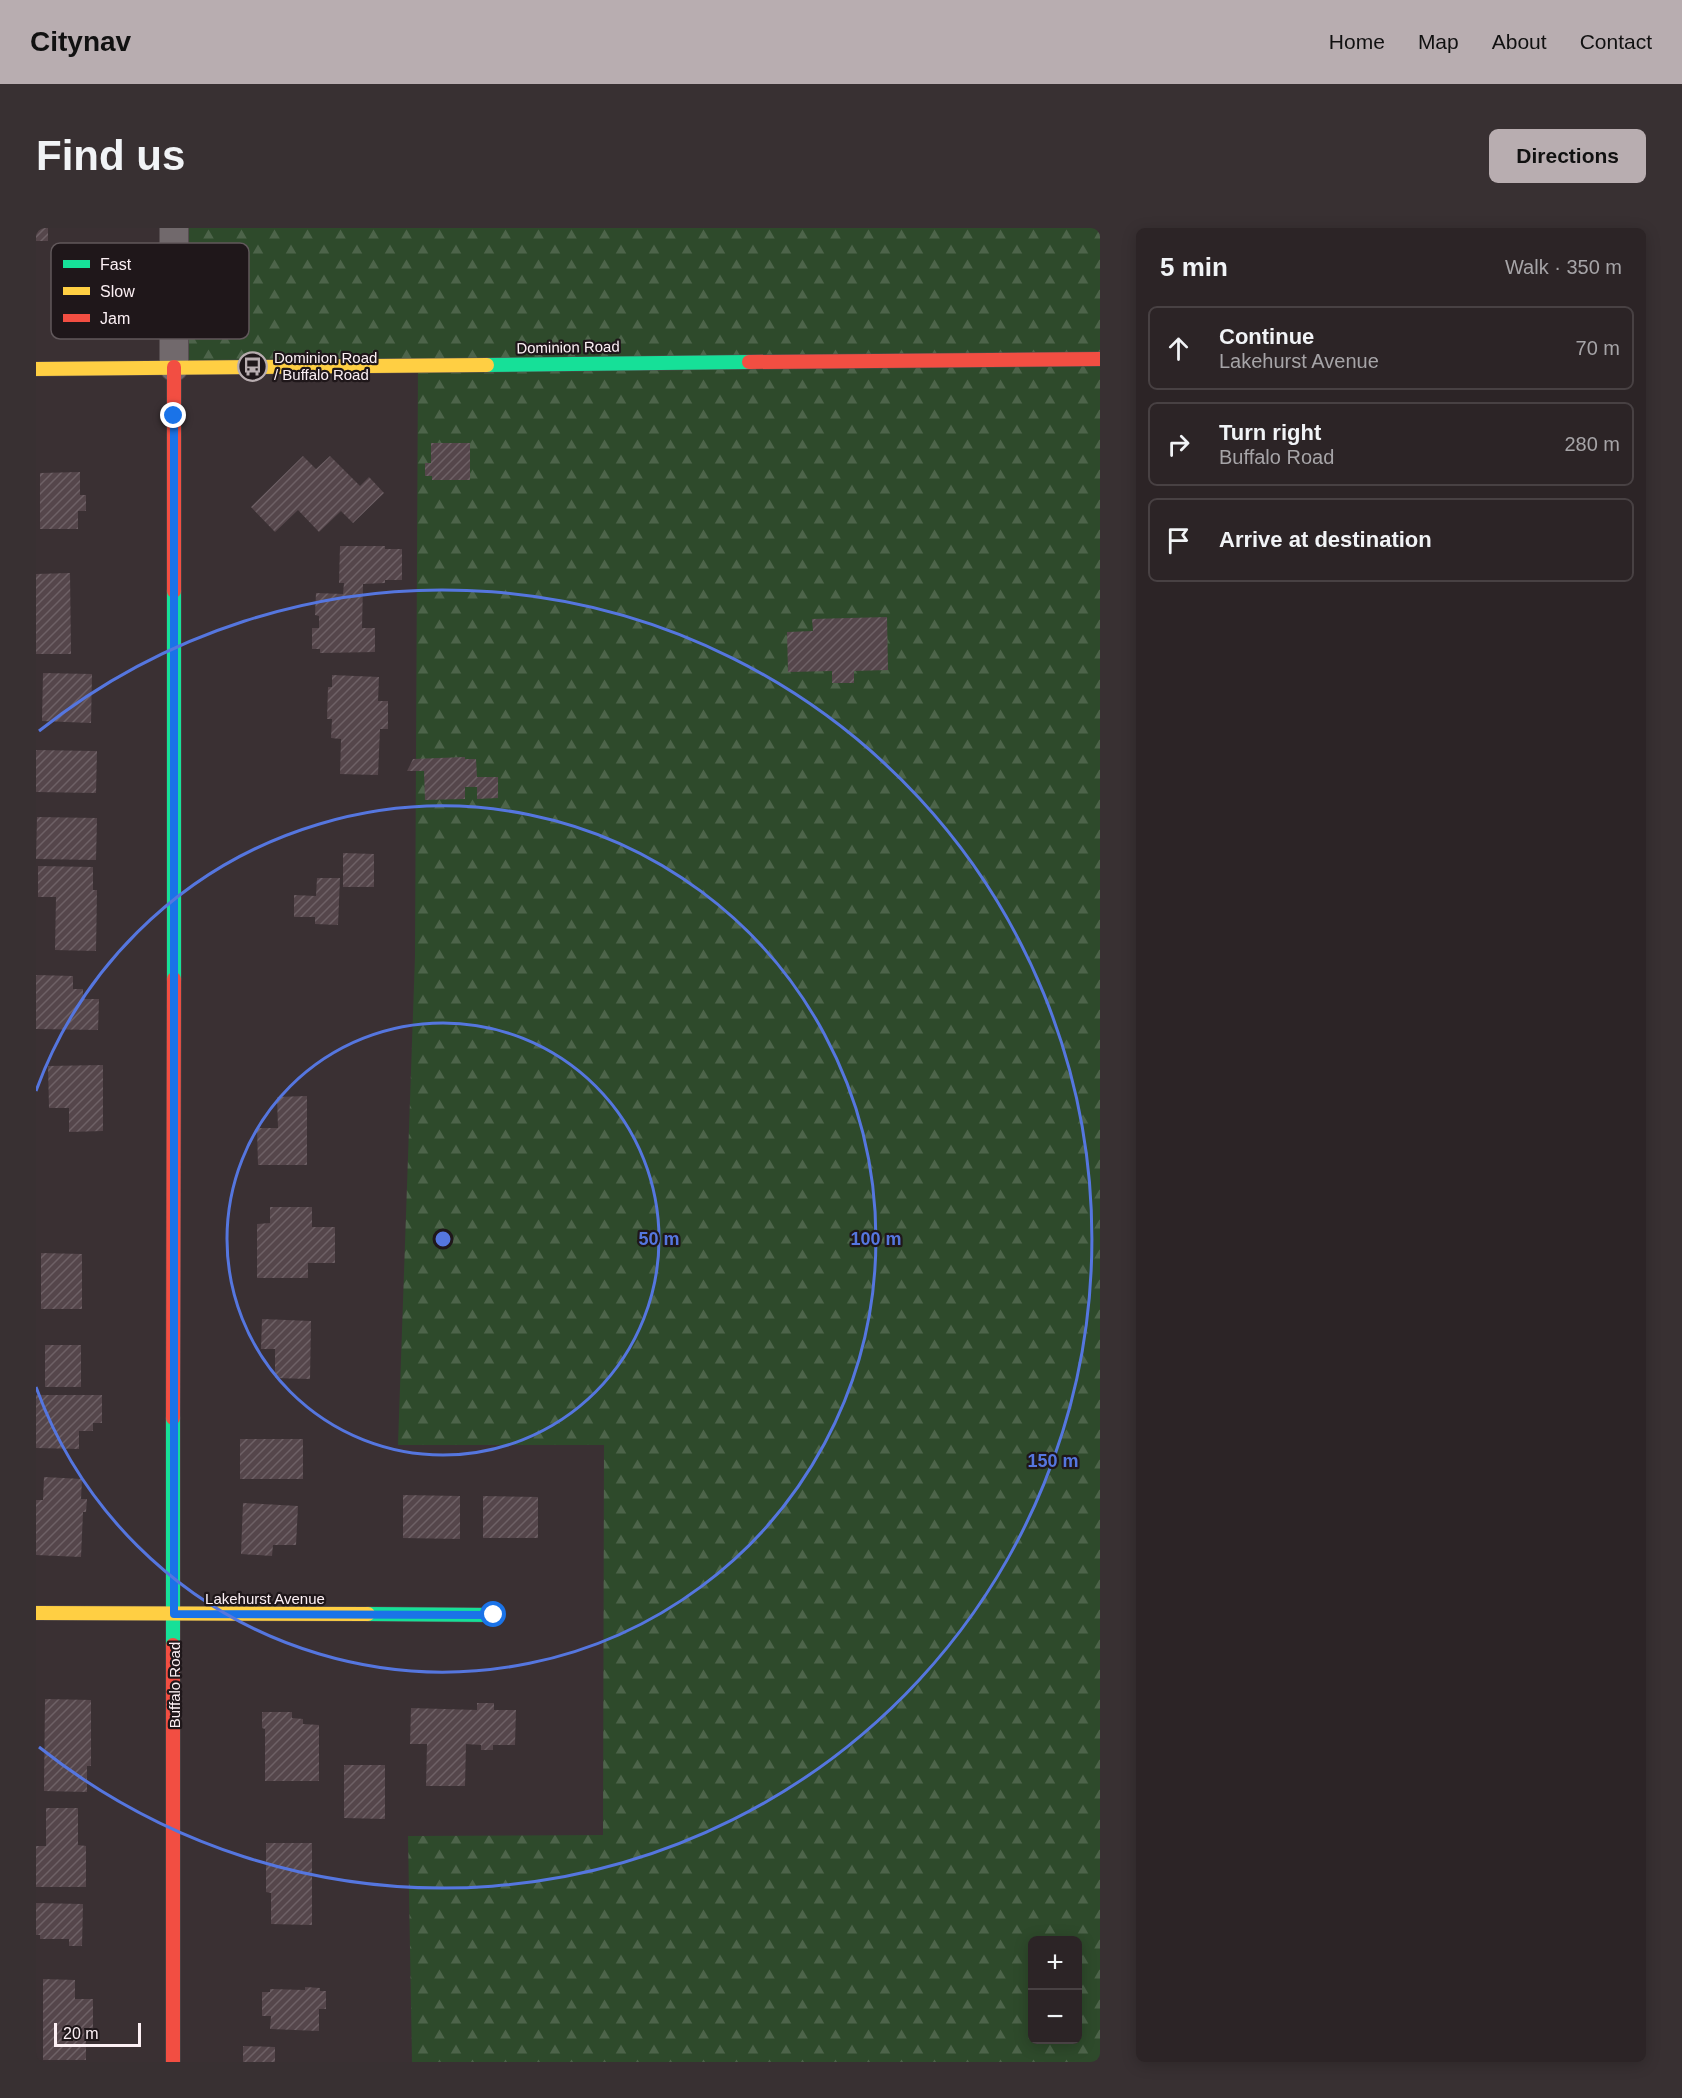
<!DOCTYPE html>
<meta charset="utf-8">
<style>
body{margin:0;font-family:Arial,sans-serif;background:#383032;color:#f1f3f6}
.controls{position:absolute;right:18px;bottom:18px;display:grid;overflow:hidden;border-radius:9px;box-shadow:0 3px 15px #0003}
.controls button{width:54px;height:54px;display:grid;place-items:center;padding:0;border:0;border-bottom:2px solid #484143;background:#2c2426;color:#f1f3f6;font:30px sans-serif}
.scale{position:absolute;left:18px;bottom:15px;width:87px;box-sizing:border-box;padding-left:6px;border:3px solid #fcf0f4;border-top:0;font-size:16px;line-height:21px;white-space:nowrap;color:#fcf0f4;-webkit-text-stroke:4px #1f171a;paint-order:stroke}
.stop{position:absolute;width:18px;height:18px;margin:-14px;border:4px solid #1a73e8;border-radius:50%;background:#fff}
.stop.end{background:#1a73e8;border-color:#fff;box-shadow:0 2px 6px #0008}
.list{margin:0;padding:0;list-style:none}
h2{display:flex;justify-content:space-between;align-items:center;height:78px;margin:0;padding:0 24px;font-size:26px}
h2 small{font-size:20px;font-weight:400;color:#a6a4a7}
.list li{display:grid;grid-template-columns:39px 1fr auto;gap:18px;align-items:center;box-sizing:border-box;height:84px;margin:0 12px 12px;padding:0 12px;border:2px solid #484143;border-radius:9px}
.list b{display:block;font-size:22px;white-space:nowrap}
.list p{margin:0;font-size:20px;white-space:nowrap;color:#a6a4a7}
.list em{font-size:20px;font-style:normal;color:#a6a4a7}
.icon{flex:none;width:33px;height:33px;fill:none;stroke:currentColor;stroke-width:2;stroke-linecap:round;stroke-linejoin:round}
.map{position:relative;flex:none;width:1064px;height:1834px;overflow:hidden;border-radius:9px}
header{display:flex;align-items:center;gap:36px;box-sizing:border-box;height:84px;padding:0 30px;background:#b8adb0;color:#111}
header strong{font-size:28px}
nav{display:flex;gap:33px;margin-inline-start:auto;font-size:21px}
.intro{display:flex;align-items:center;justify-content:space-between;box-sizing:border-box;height:144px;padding:0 36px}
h1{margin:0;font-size:42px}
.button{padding:15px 27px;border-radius:9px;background:#b8adb0;color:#111;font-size:21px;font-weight:700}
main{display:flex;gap:36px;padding:0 36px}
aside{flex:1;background:#2c2426;border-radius:9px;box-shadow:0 3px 15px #0003}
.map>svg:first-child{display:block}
</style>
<header>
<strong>Citynav</strong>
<nav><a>Home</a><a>Map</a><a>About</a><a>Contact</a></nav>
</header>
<div class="intro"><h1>Find us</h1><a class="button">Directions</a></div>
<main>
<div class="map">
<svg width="1064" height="1834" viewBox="0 0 1064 1834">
<defs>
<pattern id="forest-firs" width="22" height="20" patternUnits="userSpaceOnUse" patternTransform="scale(1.5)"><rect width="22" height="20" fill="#2e4a2b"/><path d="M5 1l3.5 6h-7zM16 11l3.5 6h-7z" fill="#4d644a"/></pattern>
<pattern id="building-hatch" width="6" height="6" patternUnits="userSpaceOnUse" patternTransform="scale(1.5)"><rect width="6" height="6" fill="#55464b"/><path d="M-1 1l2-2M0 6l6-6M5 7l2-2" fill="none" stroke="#6e6166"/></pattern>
</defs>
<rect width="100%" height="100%" fill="#3a3033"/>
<path fill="url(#forest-firs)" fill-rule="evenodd" d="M138,0H1064V1834H376L372,1608L567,1607L568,1217H362L379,728L382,135L136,137ZM996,1712H1042V1812H996Z"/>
<g fill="url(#building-hatch)">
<rect x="0" y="0" width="12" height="13"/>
<path d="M395,215H434V252H396V248H389V235H395Z"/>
<path d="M267,228L280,241L294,228L324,258L333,249L348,265L317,295L305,283L283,304L262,282L239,304L215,279Z"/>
<path d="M44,244V267H50V283H42V301H4V245Z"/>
<path d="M304,318H349V321H366V352H349V355L327,356L326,400H339V424L284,425V421H276V400H283V388L279,387L280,365L307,366L308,355H303Z"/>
<path d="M34,345L35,426H0V346Z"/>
<path d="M851,389L852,442L818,443V455H796V443L752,444L751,404L777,403L776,391Z"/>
<path d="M7,445L56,446L55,495L6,493Z"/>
<path d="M296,447L343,449L342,473H352V501H344L342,547L304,546L305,511L295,510L296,491H291L292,459H296Z"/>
<path d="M0,522L61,523L60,565L0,564Z"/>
<path d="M429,529V531H440L441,549H462V570L441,571V559H429V571L389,572L388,543H371L377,531Z"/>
<path d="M1,589L61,590L60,632L0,631Z"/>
<path d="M307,625L338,626V659H307Z"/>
<path d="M2,638L57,639V662H61L60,723L19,722L20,669H2Z"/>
<path d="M281,650H304L302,697L279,696V689H258V667L280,668Z"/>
<path d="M0,747L37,748V761H47V771H63L62,802L0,801Z"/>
<path d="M67,837V903L33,904V880H13L12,838Z"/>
<path d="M271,868V937H222L221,900H242L241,869Z"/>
<path d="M234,979H276V999H299V1035H272V1050H221V996L234,995Z"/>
<path d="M5,1025L46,1026V1081H5Z"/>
<path d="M226,1091L275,1093L274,1151L239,1150V1121H225Z"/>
<rect x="9" y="1117" width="36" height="42"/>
<path d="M0,1167H66V1195H57V1203H43V1221L0,1220Z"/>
<rect x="204" y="1211" width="63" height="40"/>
<path d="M8,1249L46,1251L45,1271H51L50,1284H47L45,1329L0,1327V1272H7Z"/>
<path d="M367,1267L424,1268V1311L367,1310Z"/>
<path d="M447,1268L502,1269V1310H447Z"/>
<path d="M207,1275L262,1278L260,1317H237L236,1328L205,1326Z"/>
<path d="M9,1471L55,1472V1538H51V1564L8,1563Z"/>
<path d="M441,1475H458V1482H480L479,1517H457V1522H445V1517L430,1516L429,1558H390L391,1516H374L375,1480L441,1482Z"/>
<path d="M226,1484H256V1490L267,1491V1496L283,1497V1553H229V1501L226,1500Z"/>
<path d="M308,1537H349V1591L308,1590Z"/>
<path d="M10,1580H42V1617L50,1618V1659H0V1618H10Z"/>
<path d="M230,1615H276V1697L235,1696V1665L230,1664Z"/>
<path d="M0,1675L47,1676L46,1718H33V1711H4V1707H0Z"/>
<path d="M7,1751L39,1752V1771H57V1800H50V1832H7Z"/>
<path d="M269,1759L284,1760V1763H290V1781H283V1803L234,1801L235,1788H226V1764H234V1761L269,1762Z"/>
<path d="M207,1818L239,1819V1834H207Z"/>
</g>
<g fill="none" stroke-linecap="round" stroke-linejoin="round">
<defs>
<path id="street" d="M138,139V0"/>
<g id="fast">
<path d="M451,137L713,134"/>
<path d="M138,751V363"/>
<path d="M332,1386L458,1387"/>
<path d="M137,1417V1190"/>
</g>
<g id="slow">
<path d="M0,141L451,137"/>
<path d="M0,1385L332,1386"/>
</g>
<g id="jam">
<path d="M713,134L1064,131"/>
<path d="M138,363V139"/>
<path d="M137,1190L138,751"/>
<path d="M137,1834V1417"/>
</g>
</defs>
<use href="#street" stroke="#554c4f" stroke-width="30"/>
<use href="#fast" stroke="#554c4f" stroke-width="15"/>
<use href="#slow" stroke="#554c4f" stroke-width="15"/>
<use href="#jam" stroke="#554c4f" stroke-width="15"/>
<use href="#street" stroke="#71696c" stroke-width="28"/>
<use href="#fast" stroke="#16e098" stroke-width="14"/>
<use href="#slow" stroke="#ffcf43" stroke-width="14"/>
<use href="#jam" stroke="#f24e42" stroke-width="14"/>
</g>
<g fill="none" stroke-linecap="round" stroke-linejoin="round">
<path stroke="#1a73e8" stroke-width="8" d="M138,188V1386L458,1387"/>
</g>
<g fill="none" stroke="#5576df" stroke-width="3">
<circle cx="407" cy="1011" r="216"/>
<path d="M0 863A433 433 0 1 1 0 1159"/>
<path d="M3 503A649 649 0 1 1 3 1519"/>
</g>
<defs>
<symbol id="bus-ring" viewBox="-11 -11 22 22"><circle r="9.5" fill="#1f171a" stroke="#b8adb0" stroke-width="1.5"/><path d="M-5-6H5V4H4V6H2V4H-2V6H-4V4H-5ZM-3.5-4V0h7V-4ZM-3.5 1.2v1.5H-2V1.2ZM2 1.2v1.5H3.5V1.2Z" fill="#b8adb0"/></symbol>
</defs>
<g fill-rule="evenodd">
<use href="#bus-ring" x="200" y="122" width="33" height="33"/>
</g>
<g text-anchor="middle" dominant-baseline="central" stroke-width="4.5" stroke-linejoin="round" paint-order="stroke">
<g font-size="15" fill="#fcf0f4" stroke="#1f171a">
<text transform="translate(532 119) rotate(-1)">Dominion Road</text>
<text x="229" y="1370">Lakehurst Avenue</text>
<text transform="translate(138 1457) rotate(-90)">Buffalo Road</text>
</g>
<g font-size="15" fill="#fcf0f4" stroke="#1f171a" text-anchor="start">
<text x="238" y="129">Dominion Road<tspan x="238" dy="17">/ Buffalo Road</tspan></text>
</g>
</g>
<rect x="15" y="15" width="198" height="96" rx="9" fill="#1f171a" stroke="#61585b" stroke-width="1.5"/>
<rect x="27" y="32" width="27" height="8" fill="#16e098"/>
<rect x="27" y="59" width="27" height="8" fill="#ffcf43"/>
<rect x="27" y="86" width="27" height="8" fill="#f24e42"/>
<g font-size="16" fill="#fcf0f4">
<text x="64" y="42">Fast</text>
<text x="64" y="69">Slow</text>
<text x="64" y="96">Jam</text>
</g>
<circle cx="407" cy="1011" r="9" fill="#5576df" stroke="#1f171a" stroke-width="3"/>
<g font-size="18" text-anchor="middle" font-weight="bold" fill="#5576df" stroke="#1f171a" stroke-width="4.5" stroke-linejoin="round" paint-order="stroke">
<text x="623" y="1017">50 m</text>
<text x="840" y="1017">100 m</text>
<text x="1017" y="1239">150 m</text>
</g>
</svg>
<div class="controls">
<button>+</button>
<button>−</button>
</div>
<div class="scale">20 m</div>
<div class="stop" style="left:458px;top:1387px"></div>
<div class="stop end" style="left:138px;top:188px"></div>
</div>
<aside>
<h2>5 min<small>Walk · 350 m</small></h2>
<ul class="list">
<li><svg class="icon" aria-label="ahead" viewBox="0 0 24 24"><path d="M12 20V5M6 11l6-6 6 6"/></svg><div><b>Continue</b><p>Lakehurst Avenue</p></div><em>70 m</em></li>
<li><svg class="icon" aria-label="right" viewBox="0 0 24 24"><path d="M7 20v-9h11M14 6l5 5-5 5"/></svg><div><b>Turn right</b><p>Buffalo Road</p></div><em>280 m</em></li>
<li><svg class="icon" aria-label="arrive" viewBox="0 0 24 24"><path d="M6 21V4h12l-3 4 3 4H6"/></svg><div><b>Arrive at destination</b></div></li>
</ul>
</aside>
</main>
